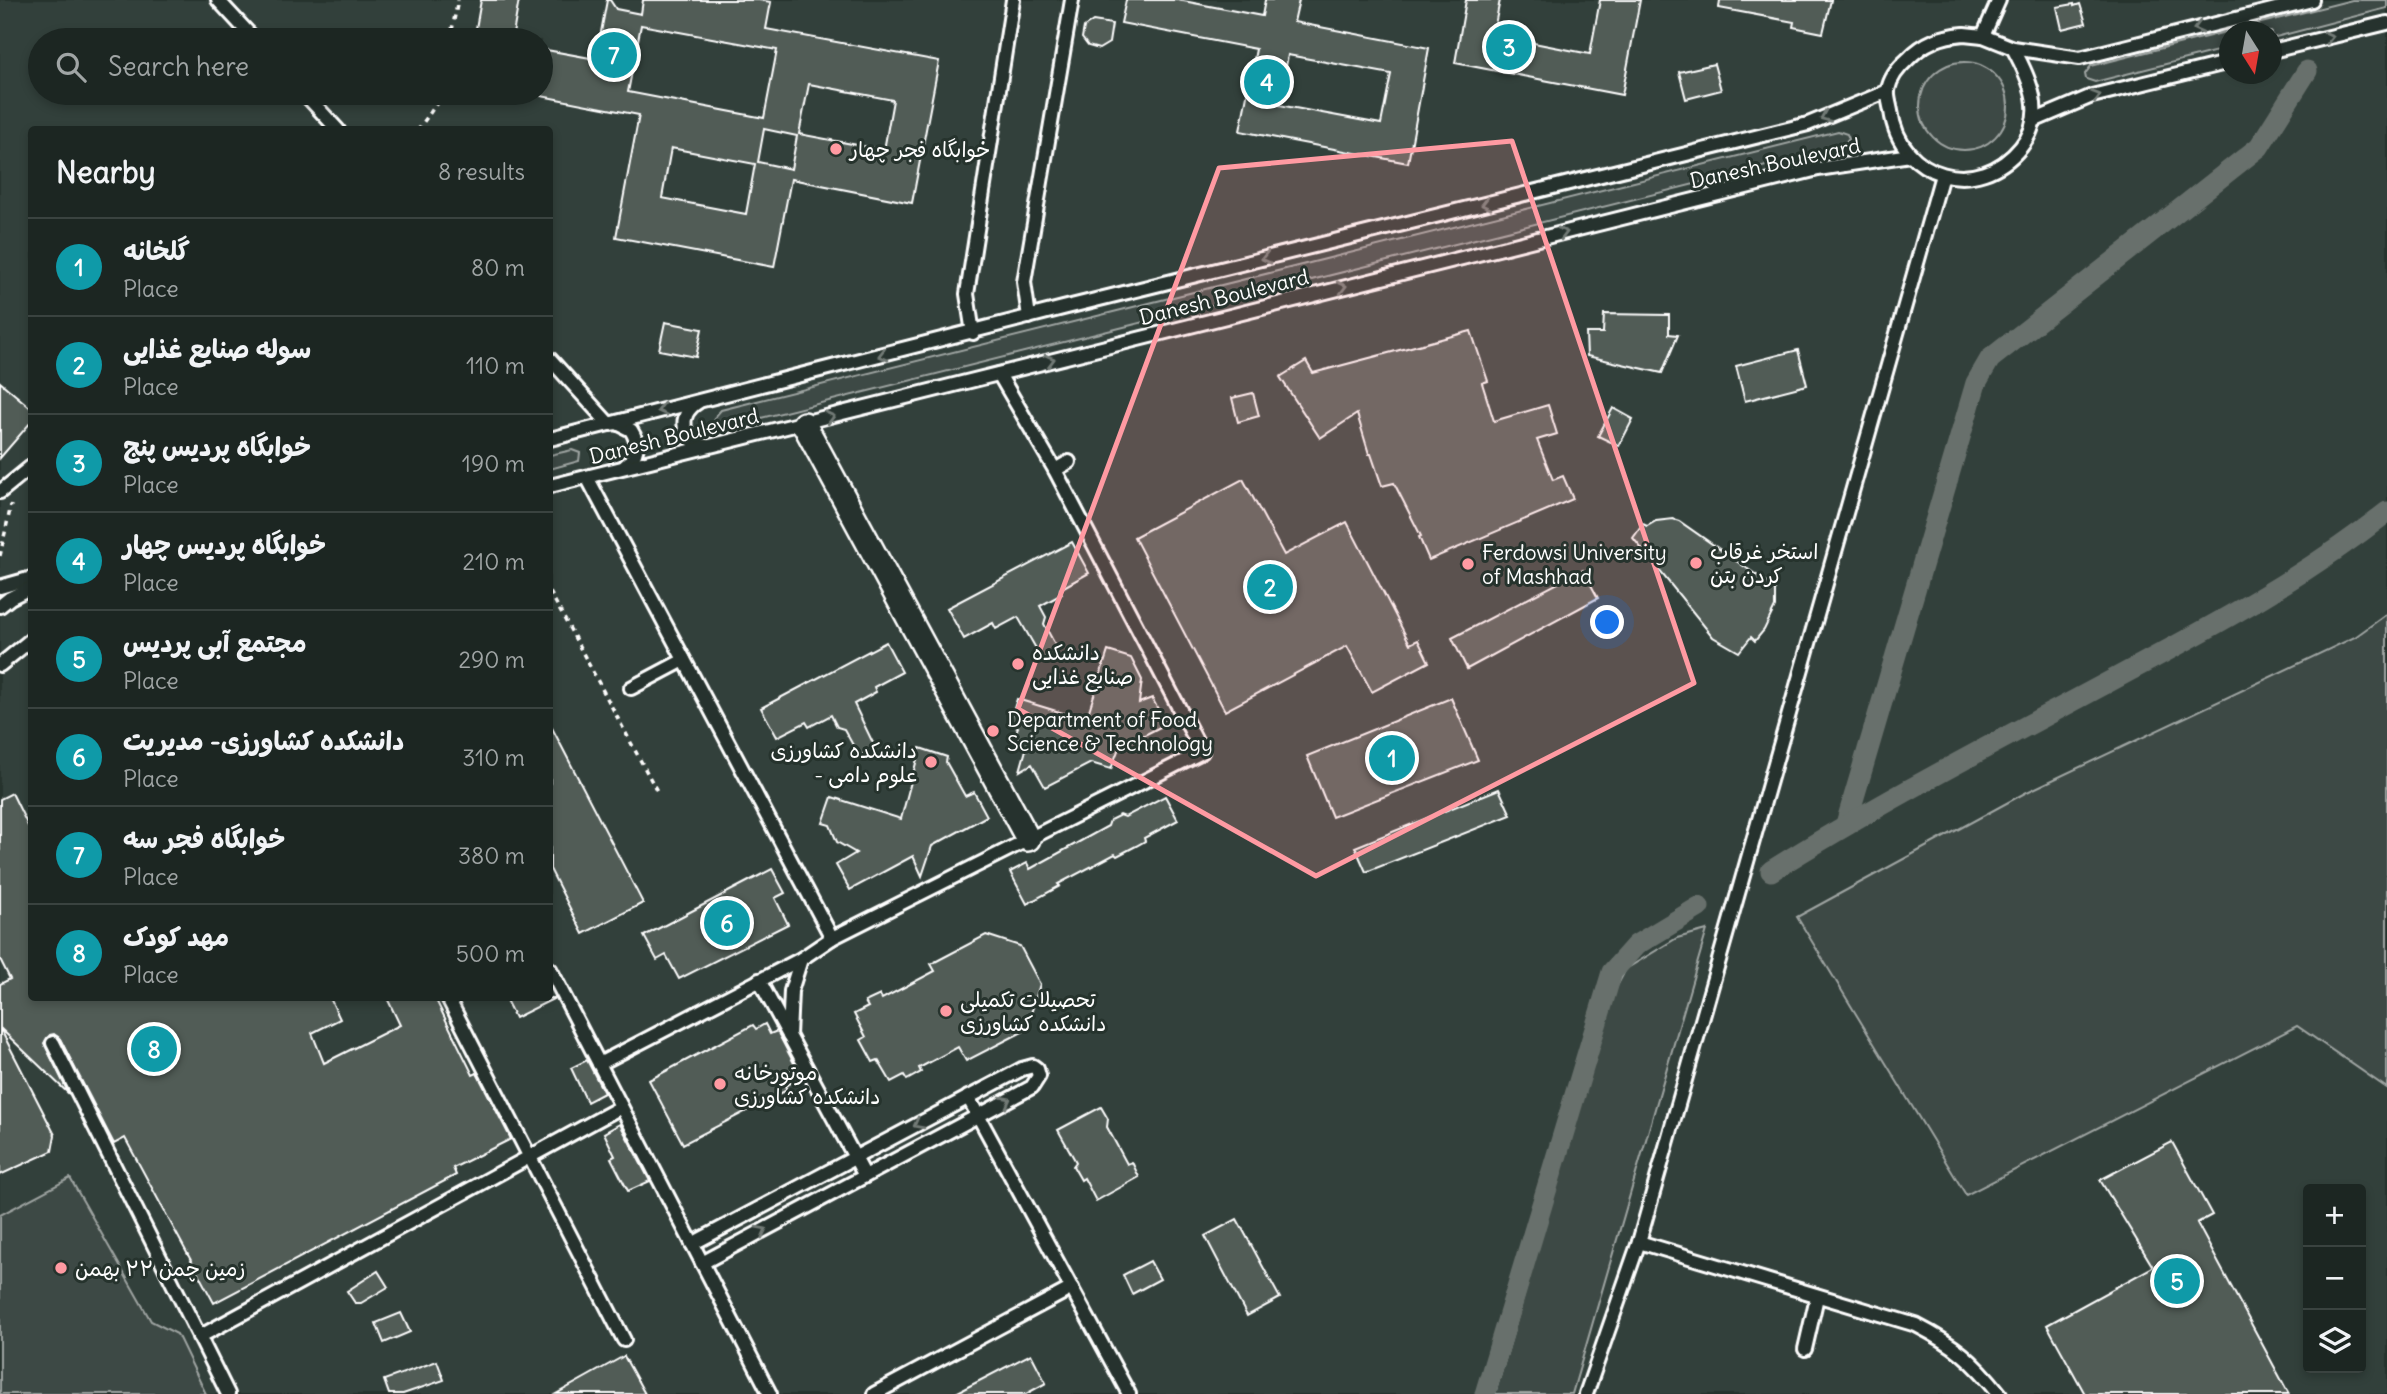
<!DOCTYPE html>
<meta charset="utf-8">
<style>
body{margin:0;font-family:Delius,"Playpen Sans Arabic",sans-serif;background:#29322f;color:#f1f3f6}
.controls{position:absolute;right:21px;bottom:21px;display:grid;overflow:hidden;border-radius:7px;box-shadow:0 4px 10px #0003}
.controls button{width:63px;height:63px;display:grid;place-items:center;padding:0;border:0;border-bottom:2px solid #3a4340;background:#1c2622;color:#f1f3f6;font:35px sans-serif}
.compass{position:absolute;left:2219px;top:21px;width:63px;height:63px;border-radius:50%;background:#1c2622;box-shadow:0 4px 10px #0003;rotate:169deg}
.you{position:absolute;left:1608px;top:623px;width:24px;height:24px;margin:-18px;border:5px solid #fff;border-radius:50%;background:#1a73e8;box-shadow:0 0 0 10px #1a73e833}
.badge{display:grid;place-items:center;width:46px;height:46px;border-radius:50%;background:#ea580c;color:#fff;font-size:23px;font-weight:700}
.pin{position:absolute;translate:-50% -50%;border:4px solid #fff;box-shadow:0 2px 7px #0006}
.list{margin:0;padding:0;list-style:none}
h2{display:flex;justify-content:space-between;align-items:center;height:91px;margin:0;padding:0 28px;font-size:30px}
h2 small{font-size:23px;font-weight:400;color:#a0a5a5}
.list li{display:grid;grid-template-columns:46px 1fr auto;gap:21px;align-items:center;box-sizing:border-box;height:98px;padding:0 28px;border-top:2px solid #3a4340}
.list b{display:block;font-size:26px;white-space:nowrap}
.list p{margin:0;font-size:23px;white-space:nowrap;color:#a0a5a5}
.list em{font-size:23px;font-style:normal;color:#a0a5a5}
.icon{flex:none;width:38px;height:38px;fill:none;stroke:currentColor;stroke-width:2;stroke-linecap:round;stroke-linejoin:round}
.map{position:relative;flex:none;width:2387px;height:1394px;overflow:hidden}
.search{position:absolute;background:#1c2622;box-shadow:0 4px 10px #0003;left:28px;top:28px;width:525px;height:77px;display:flex;align-items:center;gap:18px;box-sizing:border-box;padding:0 24px;border-radius:38px;color:#a0a5a5;font-size:26px}
.panel{position:absolute;background:#1c2622;box-shadow:0 4px 10px #0003;left:28px;top:126px;width:525px;height:875px;border-radius:7px}
.map>svg:first-child{display:block}
</style>
<div class="map">
<svg width="2387" height="1394" viewBox="0 0 2387 1394">
<rect width="100%" height="100%" fill="#26332d"/>
<filter id="ink" filterUnits="userSpaceOnUse"><feTurbulence type="fractalNoise" baseFrequency=".0143" numOctaves="2"/><feDisplacementMap in="SourceGraphic" scale="14" xChannelSelector="R" yChannelSelector="G"/><feConvolveMatrix kernelMatrix="1 2 1 2 8 2 1 2 1" color-interpolation-filters="sRGB"/></filter>
<g filter="url(#ink)">
<path fill="#333f3a" fill-rule="evenodd" d="M0,0H2387V1394H0ZM2230,32H2272V74H2230ZM40,40H541V93H40ZM32,130H550V998H32ZM2308,1189H2361V1368H2308Z"/>
<g fill="#3e4944" stroke="#9ea4a2" stroke-width="2">
<path d="M2352,0H2387V8L2272,38V32H2230L2229,48L2095,82L2086,79L2085,74L2091,66Z"/>
<circle cx="1964" cy="106" r="44"/>
<path d="M1838,131L1847,134L1849,139L1842,147L725,427L716,423L714,418L721,410Z"/>
<path d="M572,450L580,453L579,461L550,469V455Z"/>
<path d="M2387,614V1088L2297,1026L1966,1195L1797,917L2025,793L2355,637Z"/>
<path d="M1707,930L1572,1394H1495L1613,994L1626,969L1677,938Z"/>
<path d="M70,1178L151,1321L177,1334L206,1394H0V1215Z"/>
</g>
<g fill="none" stroke-linecap="round" stroke-linejoin="round">
<g stroke="#67706c" stroke-width="21">
<path d="M1846,824L1976,383L1990,359L2259,147L2307,71"/>
<path d="M1771,871C1887,798 2009,736 2129,671C2219,623 2307,575 2387,512"/>
<path d="M1485,1394L1612,972L1636,945L1699,907"/>
</g>
</g>
<g fill="#515c57" stroke="#fff" stroke-width="2" fill-rule="evenodd">
<path d="M481,0H519L512,40H474Z"/>
<path d="M607,0H610L616,9L641,14L643,0H759L771,2L766,29L939,61L912,203L791,179L774,267L616,237L639,115L541,96V49L596,59ZM641,25L777,50L764,118L628,92ZM809,84L893,100L884,150L799,134ZM764,129L797,136L791,169L758,162ZM671,148L755,164L746,214L662,198Z"/>
<path d="M1126,0H1178L1262,16L1265,0H1299L1294,22L1429,48L1408,163L1240,131L1256,49L1121,23ZM1288,55L1391,74L1381,124L1279,105Z"/>
<path d="M1466,0H1500L1493,35L1590,54L1600,0H1640L1622,95L1455,63Z"/>
<path d="M1720,0H1831L1823,33L1793,27L1794,22L1719,8Z"/>
<path d="M2074,4V6L2080,4L2086,23L2062,29L2057,7Z"/>
<path d="M1093,21L1112,24L1109,43L1099,49L1088,46L1082,38L1084,27Z"/>
<path d="M1714,64L1721,90L1686,99L1679,72Z"/>
<path d="M1604,314L1669,315V334L1678,335L1662,373L1587,356L1586,333H1603Z"/>
<path d="M665,322L702,329L696,357L659,350Z"/>
<path d="M1471,331L1488,381L1482,383L1494,421L1548,405L1557,434L1537,440L1553,480L1563,476L1573,499L1429,560L1419,537L1421,536L1394,483L1382,486L1371,454H1369L1357,414L1320,438L1280,377L1306,361L1313,373Z"/>
<path d="M1798,350L1807,385L1745,401L1736,366Z"/>
<path d="M0,382L32,409V421L0,458Z"/>
<path d="M1253,393L1259,416L1238,422L1232,398Z"/>
<path d="M1613,408L1633,419L1619,446L1598,436Z"/>
<path d="M1243,479L1284,555L1347,522L1410,644L1418,640L1429,662L1372,692L1347,646L1225,711L1134,537Z"/>
<path d="M1673,519L1679,521L1775,588V607L1764,630L1755,641L1751,637L1739,652L1713,637L1633,538L1643,524L1647,526L1656,521Z"/>
<path d="M1072,542L1089,573L1060,589L1062,594L1040,606L1046,617L1044,624L1058,650L1042,659L1018,617L996,629L993,623L964,639L947,608Z"/>
<path d="M1583,570L1598,598L1467,669L1452,638Z"/>
<path d="M886,642L902,672L874,687L876,692L854,704L875,747L859,756L844,729L837,727L831,715L809,727L806,722L777,737L761,708Z"/>
<path d="M1108,651L1131,658L1142,680L1139,703L1152,698L1166,724L1119,748L1111,769L1091,763L1045,787L1032,764L1020,771L1027,746L1022,744L1016,732L1018,727L1009,724L1017,699L1086,720Z"/>
<path d="M1451,698L1478,760L1332,817L1307,756Z"/>
<path d="M550,724L643,903L583,934L550,869Z"/>
<path d="M920,748L947,757L946,762L965,796L974,792L987,816L932,846L922,876L913,856L850,890L836,865L856,853L837,842L830,825L823,823L832,797L901,819Z"/>
<path d="M1499,789L1511,815L1366,872L1355,847Z"/>
<path d="M12,793L32,834V998H330L340,1019L312,1033L324,1063L400,1025L387,998H435L473,1075L477,1073L511,1139L453,1168L456,1175L214,1303L125,1138L114,1144L60,1039L54,1034L50,1035L44,1043L69,1094L0,1028V984L10,979L0,959V799Z"/>
<path d="M1165,796L1178,820L1144,838L1145,841L1136,846L1117,856L1115,854L1058,884L1060,886L1027,904L1010,872L1027,863L1030,869L1108,826L1110,820L1120,815L1125,817Z"/>
<path d="M772,869L785,893L775,898L788,924L679,979L666,955L657,960L644,936Z"/>
<path d="M986,935L1020,946L1040,984L1026,1030L966,1061L958,1047L919,1068L921,1072L907,1080L904,1075L891,1082L878,1060L873,1062L861,1040L866,1037L854,1014L868,1007L865,1002L880,995L882,999L935,971L931,964Z"/>
<path d="M505,998H555L515,1018Z"/>
<path d="M765,1024L770,1034L777,1031L796,1067L789,1071L795,1081L785,1086L787,1090L683,1144L649,1080L753,1025L756,1029Z"/>
<path d="M0,1028L55,1135L52,1151L0,1175Z"/>
<path d="M587,1060L604,1093L587,1102L571,1068Z"/>
<path d="M1101,1107L1108,1119L1107,1127L1127,1164L1132,1162L1139,1177L1096,1201L1084,1178L1081,1180L1073,1166L1076,1162L1058,1130Z"/>
<path d="M620,1124L650,1181L628,1191L611,1158L615,1156L604,1133Z"/>
<path d="M2172,1142L2212,1215L2197,1223L2289,1394H2085L2047,1325L2153,1267L2100,1180Z"/>
<path d="M1237,1219L1280,1298L1247,1316L1205,1236Z"/>
<path d="M1150,1261L1160,1279L1132,1294L1123,1275Z"/>
<path d="M378,1271L388,1287L361,1303H355L347,1291Z"/>
<path d="M401,1313L410,1332L384,1343L376,1323Z"/>
<path d="M1031,1354L1046,1383L1026,1394H954Z"/>
<path d="M624,1356L645,1394H556Z"/>
<path d="M437,1361L444,1380L403,1394H389L384,1380Z"/>
</g>
<g fill="none" stroke-linecap="round" stroke-linejoin="round">
<defs>
<g id="lane">
<path d="M218,0L255,40"/>
<path d="M1964,34L1983,36L2013,48C2030,79 2047,115 2021,147C1978,200 1900,179 1891,111C1890,105 1887,96 1888,90C1890,78 1899,67 1908,59C1924,42 1942,36 1964,34Z"/>
<path d="M1983,36L1999,0"/>
<path d="M2013,48L2080,58L2312,0"/>
<path d="M2272,51L2387,23"/>
<path d="M304,93L338,130"/>
<path d="M2033,121L2092,96L2230,62"/>
<path d="M1029,317L1024,282L1072,0"/>
<path d="M973,333L967,294L1013,0"/>
<path d="M550,359L609,424L617,423L631,430C640,444 638,456 625,466"/>
<path d="M698,402C676,415 682,442 706,446"/>
<path d="M550,439L1063,308L1808,124L1888,91"/>
<path d="M1055,470L1069,462"/>
<path d="M587,477L832,938"/>
<path d="M550,486L1818,169L1910,155"/>
<path d="M0,492L32,466"/>
<path d="M0,587L32,578"/>
<path d="M0,606L10,598L32,587"/>
<path d="M0,665L32,639"/>
<path d="M631,688L684,660"/>
<path d="M550,969L770,1394"/>
<path d="M759,980L865,1176"/>
<path d="M448,998L624,1340"/>
<path d="M789,1036L791,991L801,959"/>
<path d="M53,1043L228,1394"/>
<path d="M599,1064L801,959L832,938L1202,752L1055,470L999,374"/>
<path d="M968,1097L1129,1394"/>
<path d="M1639,1242L1916,1325C1955,1345 1973,1360 2000,1394"/>
<path d="M692,1244L1022,1069L1033,1066L1037,1069L1039,1076L1032,1087L702,1263"/>
<path d="M199,1337L621,1107"/>
<path d="M1805,1349L1817,1297"/>
<path d="M874,1394L1072,1288"/>
<path d="M1586,1394L1639,1242L1942,175"/>
</g>
<path id="street" d="M804,424L1028,839"/>
</defs>
<use href="#lane" stroke="#fff" stroke-width="18"/>
<use href="#street" stroke="#fff" stroke-width="28"/>
<g stroke="#fff" stroke-width="3.5" stroke-dasharray="5 5" stroke-linecap="butt">
<path d="M450,40L458,0"/>
<path d="M418,130L437,103L439,93"/>
<path d="M0,556L11,505"/>
<path d="M550,592L658,793"/>
</g>
<use href="#lane" stroke="#26332d" stroke-width="12"/>
<use href="#street" stroke="#26332d" stroke-width="23"/>
</g>
<defs><path id="oneway-chevron" d="M-2-3.5L2.5 0L-2 3.5" fill="none" stroke-width="1.6" stroke-linecap="round" stroke-linejoin="round" transform="scale(1.75)"/></defs>
<g stroke="#727a76">
<use href="#oneway-chevron" transform="translate(2198 28) rotate(166)"/>
<use href="#oneway-chevron" transform="translate(2329 37) rotate(-14)"/>
<use href="#oneway-chevron" transform="translate(2096 96) rotate(-17)"/>
<use href="#oneway-chevron" transform="translate(1825 117) rotate(157)"/>
<use href="#oneway-chevron" transform="translate(1486 204) rotate(166)"/>
<use href="#oneway-chevron" transform="translate(1563 233) rotate(-14)"/>
<use href="#oneway-chevron" transform="translate(1266 258) rotate(166)"/>
<use href="#oneway-chevron" transform="translate(1342 287) rotate(-14)"/>
<use href="#oneway-chevron" transform="translate(883 355) rotate(166)"/>
<use href="#oneway-chevron" transform="translate(1050 360) rotate(-15)"/>
<use href="#oneway-chevron" transform="translate(662 410) rotate(166)"/>
<use href="#oneway-chevron" transform="translate(830 417) rotate(-14)"/>
<use href="#oneway-chevron" transform="translate(1006 1101) rotate(-28)"/>
<use href="#oneway-chevron" transform="translate(918 1124) rotate(152)"/>
<use href="#oneway-chevron" transform="translate(762 1231) rotate(-28)"/>
</g>
</g>
<path fill="#ff9aa2" fill-opacity="0.2" stroke="#ff9aa2" stroke-width="5" stroke-linejoin="round" d="M1512,141L1694,683L1316,876L1018,709L1219,168Z"/>
<g fill="#ff9aa2" stroke="#26332d" stroke-width="2.5">
<circle cx="836" cy="149" r="7"/>
<circle cx="1696" cy="563" r="7"/>
<circle cx="1468" cy="564" r="7"/>
<circle cx="1018" cy="664" r="7"/>
<circle cx="993" cy="731" r="7"/>
<circle cx="931" cy="762" r="7"/>
<circle cx="946" cy="1011" r="7"/>
<circle cx="720" cy="1084" r="7"/>
<circle cx="61" cy="1268" r="7"/>
</g>
<g text-anchor="middle" dominant-baseline="central" stroke-width="6" stroke-linejoin="round" paint-order="stroke">
<g font-size="21" fill="#fff" stroke="#26332d" text-anchor="start">
<text x="850" y="149">خوابگاه فجر چهار</text>
<text x="1710" y="551">استخر غرقاب<tspan x="1710" dy="24">کردن بتن</tspan></text>
<text x="1482" y="552">Ferdowsi University<tspan x="1482" dy="24">of Mashhad</tspan></text>
<text x="1032" y="652">دانشکده<tspan x="1032" dy="24">صنایع غذایی</tspan></text>
<text x="1007" y="719">Department of Food<tspan x="1007" dy="24">Science &amp; Technology</tspan></text>
<text x="917" y="750" text-anchor="end">دانشکده کشاورزی<tspan x="917" dy="24">- علوم دامی</tspan></text>
<text x="960" y="999">تحصیلات تکمیلی<tspan x="960" dy="24">دانشکده کشاورزی</tspan></text>
<text x="734" y="1072">موتورخانه<tspan x="734" dy="24">دانشکده کشاورزی</tspan></text>
<text x="75" y="1268">زمین چمن ۲۲ بهمن</text>
</g>
<g font-size="21" fill="#fff" stroke="#26332d">
<text transform="translate(1775 163) rotate(-12)">Danesh Boulevard</text>
<text transform="translate(1224 297) rotate(-14)">Danesh Boulevard</text>
<text transform="translate(674 436) rotate(-14)">Danesh Boulevard</text>
</g>
</g>
</svg>
<div class="controls">
<button>+</button>
<button>−</button>
<button><svg class="icon" aria-label="layers" viewBox="0 0 24 24"><path d="M12 4l9 5-9 5-9-5zM3 14l9 5 9-5"/></svg></button>
</div>
<svg class="compass" viewBox="-18 -18 36 36"><path d="M0-13l5 13h-10z" fill="#e53935"/><path d="M0 13l5-13h-10z" fill="#a0a5a5"/></svg>
<div class="you"></div>
<div class="pin badge" style="left:1392px;top:758px;background:#0f9aa8">1</div>
<div class="pin badge" style="left:1270px;top:587px;background:#0f9aa8">2</div>
<div class="pin badge" style="left:1509px;top:47px;background:#0f9aa8">3</div>
<div class="pin badge" style="left:1267px;top:82px;background:#0f9aa8">4</div>
<div class="pin badge" style="left:2177px;top:1281px;background:#0f9aa8">5</div>
<div class="pin badge" style="left:727px;top:923px;background:#0f9aa8">6</div>
<div class="pin badge" style="left:614px;top:55px;background:#0f9aa8">7</div>
<div class="pin badge" style="left:154px;top:1049px;background:#0f9aa8">8</div>
<div class="search"><svg class="icon" aria-label="search" viewBox="0 0 24 24"><circle cx="10" cy="10" r="6"/><path d="M15 15l6 6"/></svg>Search here</div>
<section class="panel">
<h2>Nearby<small>8 results</small></h2>
<ul class="list">
<li><span class="badge" style="background:#0f9aa8">1</span><div><b>گلخانه</b><p>Place</p></div><em>80 m</em></li>
<li><span class="badge" style="background:#0f9aa8">2</span><div><b>سوله صنایع غذایی</b><p>Place</p></div><em>110 m</em></li>
<li><span class="badge" style="background:#0f9aa8">3</span><div><b>خوابگاه پردیس پنج</b><p>Place</p></div><em>190 m</em></li>
<li><span class="badge" style="background:#0f9aa8">4</span><div><b>خوابگاه پردیس چهار</b><p>Place</p></div><em>210 m</em></li>
<li><span class="badge" style="background:#0f9aa8">5</span><div><b>مجتمع آبی پردیس</b><p>Place</p></div><em>290 m</em></li>
<li><span class="badge" style="background:#0f9aa8">6</span><div><b>دانشکده کشاورزی- مدیریت</b><p>Place</p></div><em>310 m</em></li>
<li><span class="badge" style="background:#0f9aa8">7</span><div><b>خوابگاه فجر سه</b><p>Place</p></div><em>380 m</em></li>
<li><span class="badge" style="background:#0f9aa8">8</span><div><b>مهد کودک</b><p>Place</p></div><em>500 m</em></li>
</ul>
</section>
</div>
